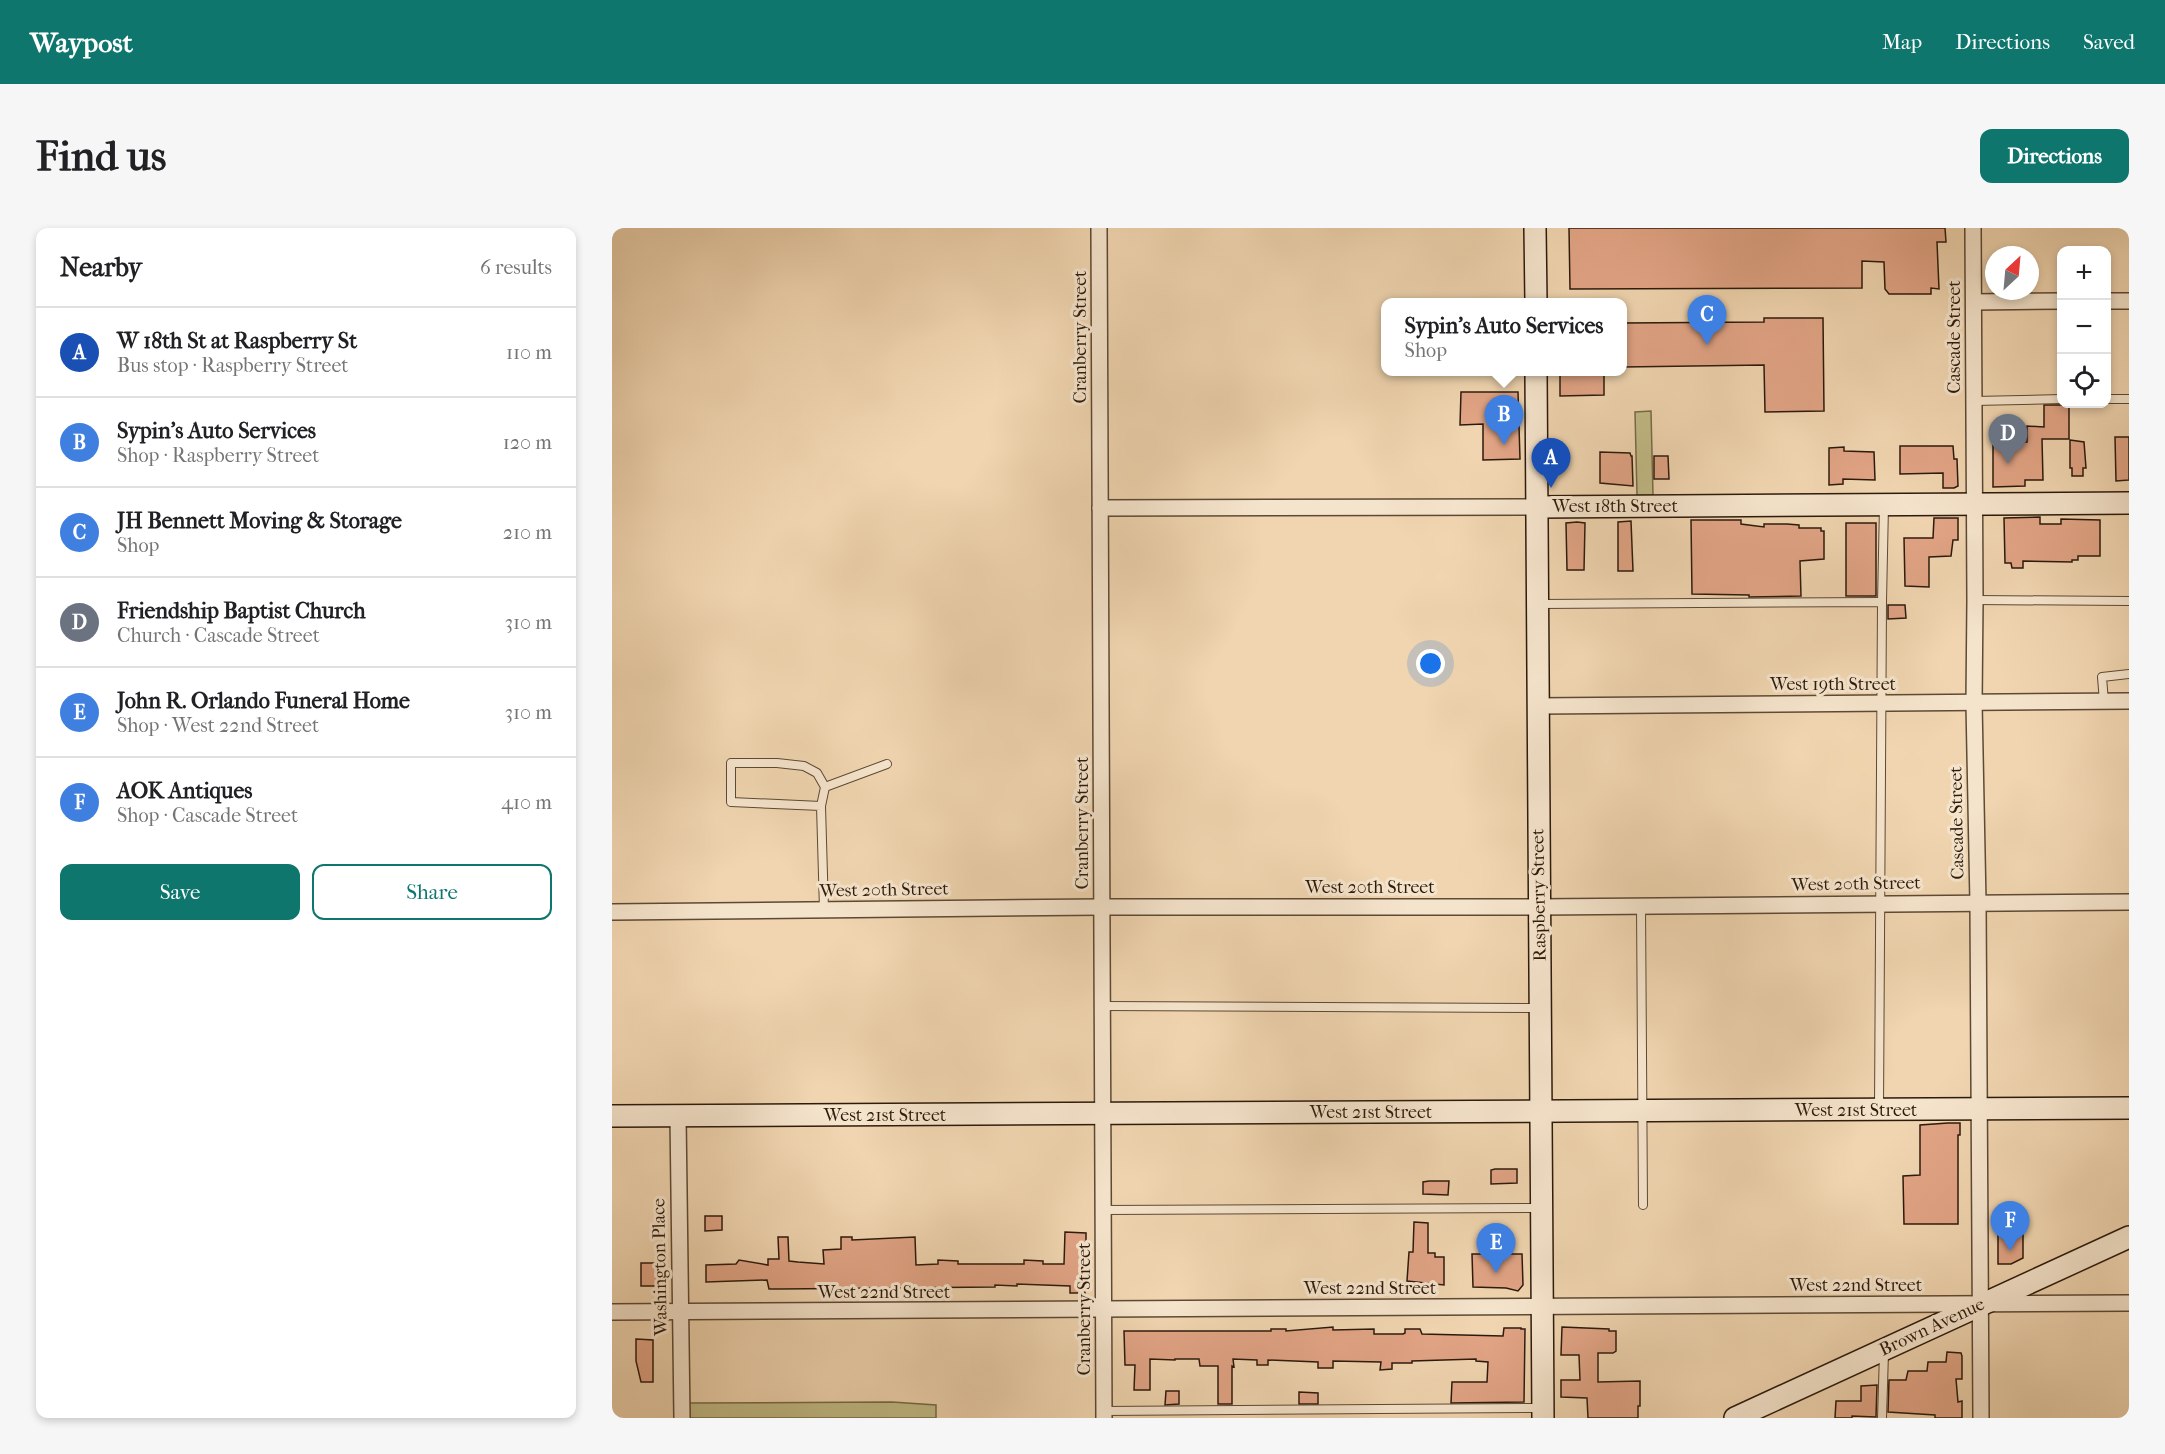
<!DOCTYPE html>
<meta charset="utf-8">
<style>
body{margin:0;font-family:"IM FELL French Canon",serif;background:#f6f6f6;color:#202124}
.controls{position:absolute;right:18px;top:18px;display:grid;overflow:hidden;border-radius:12px;box-shadow:0 3px 9px #0003}
.controls button{width:54px;height:54px;display:grid;place-items:center;padding:0;border:0;border-bottom:2px solid #e0e0e0;background:#fff;color:#202124;font:30px sans-serif}
.compass{position:absolute;left:1373px;top:18px;width:54px;height:54px;border-radius:50%;background:#fff;box-shadow:0 3px 9px #0003;rotate:26deg}
.you{position:absolute;left:819px;top:436px;width:21px;height:21px;margin:-15px;border:4px solid #fff;border-radius:50%;background:#1a73e8;box-shadow:0 0 0 9px #1a73e833}
.badge{display:grid;place-items:center;width:39px;height:39px;border-radius:50%;background:#0f766e;color:#fff;font-size:20px;font-weight:700}
.pin{position:absolute;translate:-50% -50px;filter:drop-shadow(0 2px 3px #0008)}
.pin::after{content:'';position:absolute;top:32px;width:21px;height:18px;background:inherit;clip-path:polygon(0 0,100% 0,50% 100%)}
.popup{position:absolute;left:769px;top:70px;width:246px;height:78px;box-sizing:border-box;display:grid;place-content:center;border-radius:12px;background:#fff;filter:drop-shadow(0 2px 4px #0005);font-size:20px;white-space:nowrap;color:#757577}
.popup b{font-size:22px;color:#202124}
.popup::after{content:'';position:absolute;left:50%;top:100%;margin-left:-12px;border:12px solid transparent;border-top-color:#fff}
.list{margin:0;padding:0;list-style:none}
h2{display:flex;justify-content:space-between;align-items:center;height:78px;margin:0;padding:0 24px;font-size:26px}
h2 small{font-size:20px;font-weight:400;color:#757577}
.list li{display:grid;grid-template-columns:39px 1fr auto;gap:18px;align-items:center;box-sizing:border-box;height:90px;padding:0 24px;border-top:2px solid #e0e0e0}
.list b{display:block;font-size:22px;white-space:nowrap}
.list p{margin:0;font-size:20px;white-space:nowrap;color:#757577}
.list em{font-size:20px;font-style:normal;color:#757577}
.actions{display:flex;gap:12px;padding:18px 24px}
.actions a{flex:1;padding:14px 0;border:2px solid #0f766e;border-radius:12px;text-align:center;font-size:21px;color:#0f766e}
.actions .main{background:#0f766e;color:#fff}
.icon{flex:none;width:33px;height:33px;fill:none;stroke:currentColor;stroke-width:2;stroke-linecap:round;stroke-linejoin:round}
.map{position:relative;flex:none;width:1517px;height:1190px;overflow:hidden;border-radius:12px}
header{display:flex;align-items:center;gap:36px;box-sizing:border-box;height:84px;padding:0 30px;background:#0f766e;color:#fff}
header strong{font-size:28px}
nav{display:flex;gap:33px;margin-inline-start:auto;font-size:21px}
.intro{display:flex;align-items:center;justify-content:space-between;box-sizing:border-box;height:144px;padding:0 36px}
h1{margin:0;font-size:42px}
.button{padding:15px 27px;border-radius:12px;background:#0f766e;color:#fff;font-size:21px;font-weight:700}
main{display:flex;gap:36px;padding:0 36px}
aside{flex:1;background:#fff;border-radius:12px;box-shadow:0 3px 9px #0003}
.map>svg:first-child{display:block}
</style>
<header>
<strong>Waypost</strong>
<nav><a>Map</a><a>Directions</a><a>Saved</a></nav>
</header>
<div class="intro"><h1>Find us</h1><a class="button">Directions</a></div>
<main>
<aside>
<h2>Nearby<small>6 results</small></h2>
<ul class="list">
<li><span class="badge" style="background:#1a4fb4">A</span><div><b>W 18th St at Raspberry St</b><p>Bus stop · Raspberry Street</p></div><em>110 m</em></li>
<li><span class="badge" style="background:#3f7fe0">B</span><div><b>Sypin's Auto Services</b><p>Shop · Raspberry Street</p></div><em>120 m</em></li>
<li><span class="badge" style="background:#3f7fe0">C</span><div><b>JH Bennett Moving &amp; Storage</b><p>Shop</p></div><em>210 m</em></li>
<li><span class="badge" style="background:#6b7280">D</span><div><b>Friendship Baptist Church</b><p>Church · Cascade Street</p></div><em>310 m</em></li>
<li><span class="badge" style="background:#3f7fe0">E</span><div><b>John R. Orlando Funeral Home</b><p>Shop · West 22nd Street</p></div><em>310 m</em></li>
<li><span class="badge" style="background:#3f7fe0">F</span><div><b>AOK Antiques</b><p>Shop · Cascade Street</p></div><em>410 m</em></li>
</ul>
<div class="actions"><a class="main">Save</a><a>Share</a></div>
</aside>
<div class="map">
<svg width="1517" height="1190" viewBox="0 0 1517 1190">
<rect width="100%" height="100%" fill="#f0d5b0"/>
<filter id="stains"><feTurbulence type="fractalNoise" baseFrequency=".00333" numOctaves="4"/><feColorMatrix values="0 0 0 0 .2 0 0 0 0 .09 0 0 0 0 .02 0 0 0 .5 -.17"/></filter>
<radialGradient id="worn" r=".72"><stop offset=".6" stop-color="#630" stop-opacity="0"/><stop offset="1" stop-color="#630" stop-opacity=".3"/></radialGradient>
<g fill="#c1bb86" stroke="#766a49" stroke-width="1.5">
<path d="M1039,183L1041,267H1025L1023,184Z"/>
<path d="M280,1174L324,1177V1190H77L76,1175Z"/>
</g>
<g fill="#e1a485" stroke="#2c1a0c" stroke-width="1.5">
<path d="M957,0H1333L1334,14H1325L1327,61L1319,60V66H1277L1273,61L1272,34L1250,33V60L958,61Z"/>
<path d="M1152,90H1211L1212,183L1153,184L1152,137L1011,139V95L1152,94Z"/>
<path d="M948,144H992V167L948,168Z"/>
<path d="M849,164H906L908,231L871,232V196L848,197Z"/>
<path d="M1432,177H1457V211H1430L1431,252H1413V258L1381,259V215L1415,214V198L1432,199Z"/>
<path d="M1503,209H1517V252L1504,253Z"/>
<path d="M1458,212L1472,214L1474,240H1471V248H1460V240H1458Z"/>
<path d="M1288,218H1341L1342,231H1345L1346,258L1342,260H1331V245L1288,246Z"/>
<path d="M1232,219V223L1262,224L1263,252L1231,251V256L1217,257V220Z"/>
<path d="M988,224L1018,225L1019,228H1020L1021,258L988,255Z"/>
<path d="M1042,228H1056L1057,251H1042Z"/>
<path d="M1428,289V296H1449V291L1488,292V328H1466V332H1460V334L1411,333V340H1400L1399,335H1393L1392,290Z"/>
<path d="M1322,290H1346V312H1341L1339,328L1317,329V359L1293,358L1292,310H1321Z"/>
<path d="M1079,292H1129V296L1152,299V296H1175L1187,297V300H1209V303H1212V331L1188,333L1189,368L1137,369V367L1080,366Z"/>
<path d="M1019,293L1021,343H1006V294Z"/>
<path d="M965,294L973,295L972,342H955L954,295Z"/>
<rect x="1234" y="295" width="30" height="73"/>
<path d="M1276,377H1293L1294,390L1276,391Z"/>
<path d="M1336,895H1348V907H1346V996H1292L1291,948L1308,947V897Z"/>
<path d="M883,941H905V955L879,956V942Z"/>
<path d="M817,953H837L836,967L811,966V954Z"/>
<path d="M93,988H110V1002L93,1003Z"/>
<path d="M802,994L816,995V1025H823V1029H832V1057L795,1053L797,1024H801Z"/>
<path d="M453,1004L474,1005V1060H473V1065H458V1058L405,1056V1058L383,1057V1059L168,1061H157L155,1052L94,1054V1037L124,1036L127,1032L156,1037V1031H167L166,1009H176L177,1033L186,1034L212,1036L211,1022L229,1021V1009H240V1012L303,1009L304,1037L326,1036V1032L346,1033V1036H412V1032L431,1033V1036H452Z"/>
<path d="M1386,1006H1411V1030L1399,1036H1386Z"/>
<path d="M860,1026H910L911,1057L906,1063L894,1060L861,1059Z"/>
<rect x="29" y="1035" width="15" height="23"/>
<path d="M721,1099V1102L762,1101V1106H791L793,1105V1101H808L810,1106L891,1108L892,1100H909V1101H913L912,1174L839,1175L840,1154H875L876,1134L864,1133V1131L800,1133V1135H780V1141L768,1142L769,1134L721,1133V1140H706V1134L656,1132V1137H645V1132L621,1131L622,1139L620,1138V1176H606V1138H588L587,1131H563V1132L538,1131V1162H522L523,1137H513L512,1103H659V1101H674V1103Z"/>
<path d="M950,1099L997,1101V1103H1004V1123L1001,1125H986V1154L1028,1153V1178H1026V1190H976L975,1170L949,1169V1152H968L967,1127H949Z"/>
<path d="M24,1111L41,1112V1154H29L24,1133Z"/>
<path d="M1335,1124L1349,1125L1350,1128V1151H1344L1346,1174L1350,1173V1190H1323V1187L1276,1184L1277,1152H1294L1296,1143H1315L1316,1134H1334Z"/>
<path d="M1265,1157L1264,1189L1240,1188V1190H1223L1224,1173H1249V1158Z"/>
<path d="M554,1163H567V1176L553,1177Z"/>
<path d="M687,1164L706,1165V1176H687Z"/>
</g>
<g fill="none" stroke-linecap="round" stroke-linejoin="round">
<defs>
<g id="lane">
<path d="M1494,171H1517"/>
<path d="M1362,173L1450,171"/>
<path d="M1363,372L1517,373"/>
<path d="M1270,374L1272,277"/>
<path d="M927,376L1270,374L1267,880"/>
<path d="M1492,474L1490,449L1517,446"/>
<path d="M213,559L275,536"/>
<path d="M209,578L119,574V535H165L192,538L205,545L213,559L209,578L212,682"/>
<path d="M1029,677L1031,977"/>
<path d="M491,778L927,780"/>
<path d="M490,982L927,980"/>
<path d="M492,1183L928,1180"/>
<path d="M1270,1190L1272,1125"/>
</g>
<g id="street">
<path d="M487,0L492,1190"/>
<path d="M1361,0L1363,372L1362,475L1366,675L1369,1190"/>
<path d="M1494,73H1517"/>
<path d="M1362,74L1450,73"/>
<path d="M488,280L925,279"/>
<path d="M926,478L1517,473"/>
<path d="M0,684L489,679H927L1517,674"/>
<path d="M66,888L70,1190"/>
<path d="M0,1084L1517,1075"/>
</g>
<g id="secondary">
<path d="M923,0L924,74"/>
<path d="M924,144L931,1190"/>
<path d="M925,279L1517,275"/>
<path d="M0,888L1517,880"/>
<path d="M1123,1190L1517,1009"/>
</g>
</defs>
<use href="#lane" stroke="#5d4935" stroke-width="10"/>
<use href="#street" stroke="#5d4935" stroke-width="18"/>
<use href="#secondary" stroke="#2c1a0c" stroke-width="24"/>
<use href="#lane" stroke="#f5e4cc" stroke-width="8"/>
<use href="#street" stroke="#f5e4cc" stroke-width="15"/>
<use href="#secondary" stroke="#f5e4cc" stroke-width="21"/>
</g>
<g text-anchor="middle" dominant-baseline="central" stroke-width="6" stroke-linejoin="round" paint-order="stroke">
<g font-size="18" fill="#2c1a0c" stroke="#f5e4cc">
<text transform="translate(468 109) rotate(-90)">Cranberry Street</text>
<text transform="translate(1342 109) rotate(-90)">Cascade Street</text>
<text x="1003" y="278">West 18th Street</text>
<text x="1221" y="456">West 19th Street</text>
<text transform="translate(470 595) rotate(-90)">Cranberry Street</text>
<text transform="translate(1345 595) rotate(-91)">Cascade Street</text>
<text transform="translate(1244 656) rotate(-1)">West 20th Street</text>
<text x="758" y="659">West 20th Street</text>
<text transform="translate(272 662) rotate(-1)">West 20th Street</text>
<text transform="translate(927 667) rotate(-91)">Raspberry Street</text>
<text x="1244" y="882">West 21st Street</text>
<text x="759" y="884">West 21st Street</text>
<text x="273" y="887">West 21st Street</text>
<text transform="translate(48 1039) rotate(-91)">Washington Place</text>
<text x="1244" y="1057">West 22nd Street</text>
<text x="758" y="1060">West 22nd Street</text>
<text x="272" y="1064">West 22nd Street</text>
<text transform="translate(472 1081) rotate(-90)">Cranberry Street</text>
<text transform="translate(1320 1099) rotate(-25)">Brown Avenue</text>
</g>
</g>
<rect width="100%" height="100%" filter="url(#stains)"/>
<rect width="100%" height="100%" fill="url(#worn)"/>
</svg>
<div class="controls">
<button>+</button>
<button>−</button>
<button><svg class="icon" aria-label="locate" viewBox="0 0 24 24"><circle cx="12" cy="12" r="6"/><path d="M12 2v4M12 18v4M2 12h4M18 12h4"/></svg></button>
</div>
<svg class="compass" viewBox="-18 -18 36 36"><path d="M0-13l5 13h-10z" fill="#e53935"/><path d="M0 13l5-13h-10z" fill="#757577"/></svg>
<div class="you"></div>
<div class="pin badge" style="left:939px;top:260px;background:#1a4fb4">A</div>
<div class="pin badge" style="left:892px;top:217px;background:#3f7fe0">B</div>
<div class="popup"><b>Sypin's Auto Services</b>Shop</div>
<div class="pin badge" style="left:1095px;top:117px;background:#3f7fe0">C</div>
<div class="pin badge" style="left:1396px;top:236px;background:#6b7280">D</div>
<div class="pin badge" style="left:884px;top:1045px;background:#3f7fe0">E</div>
<div class="pin badge" style="left:1398px;top:1023px;background:#3f7fe0">F</div>
</div>
</main>
